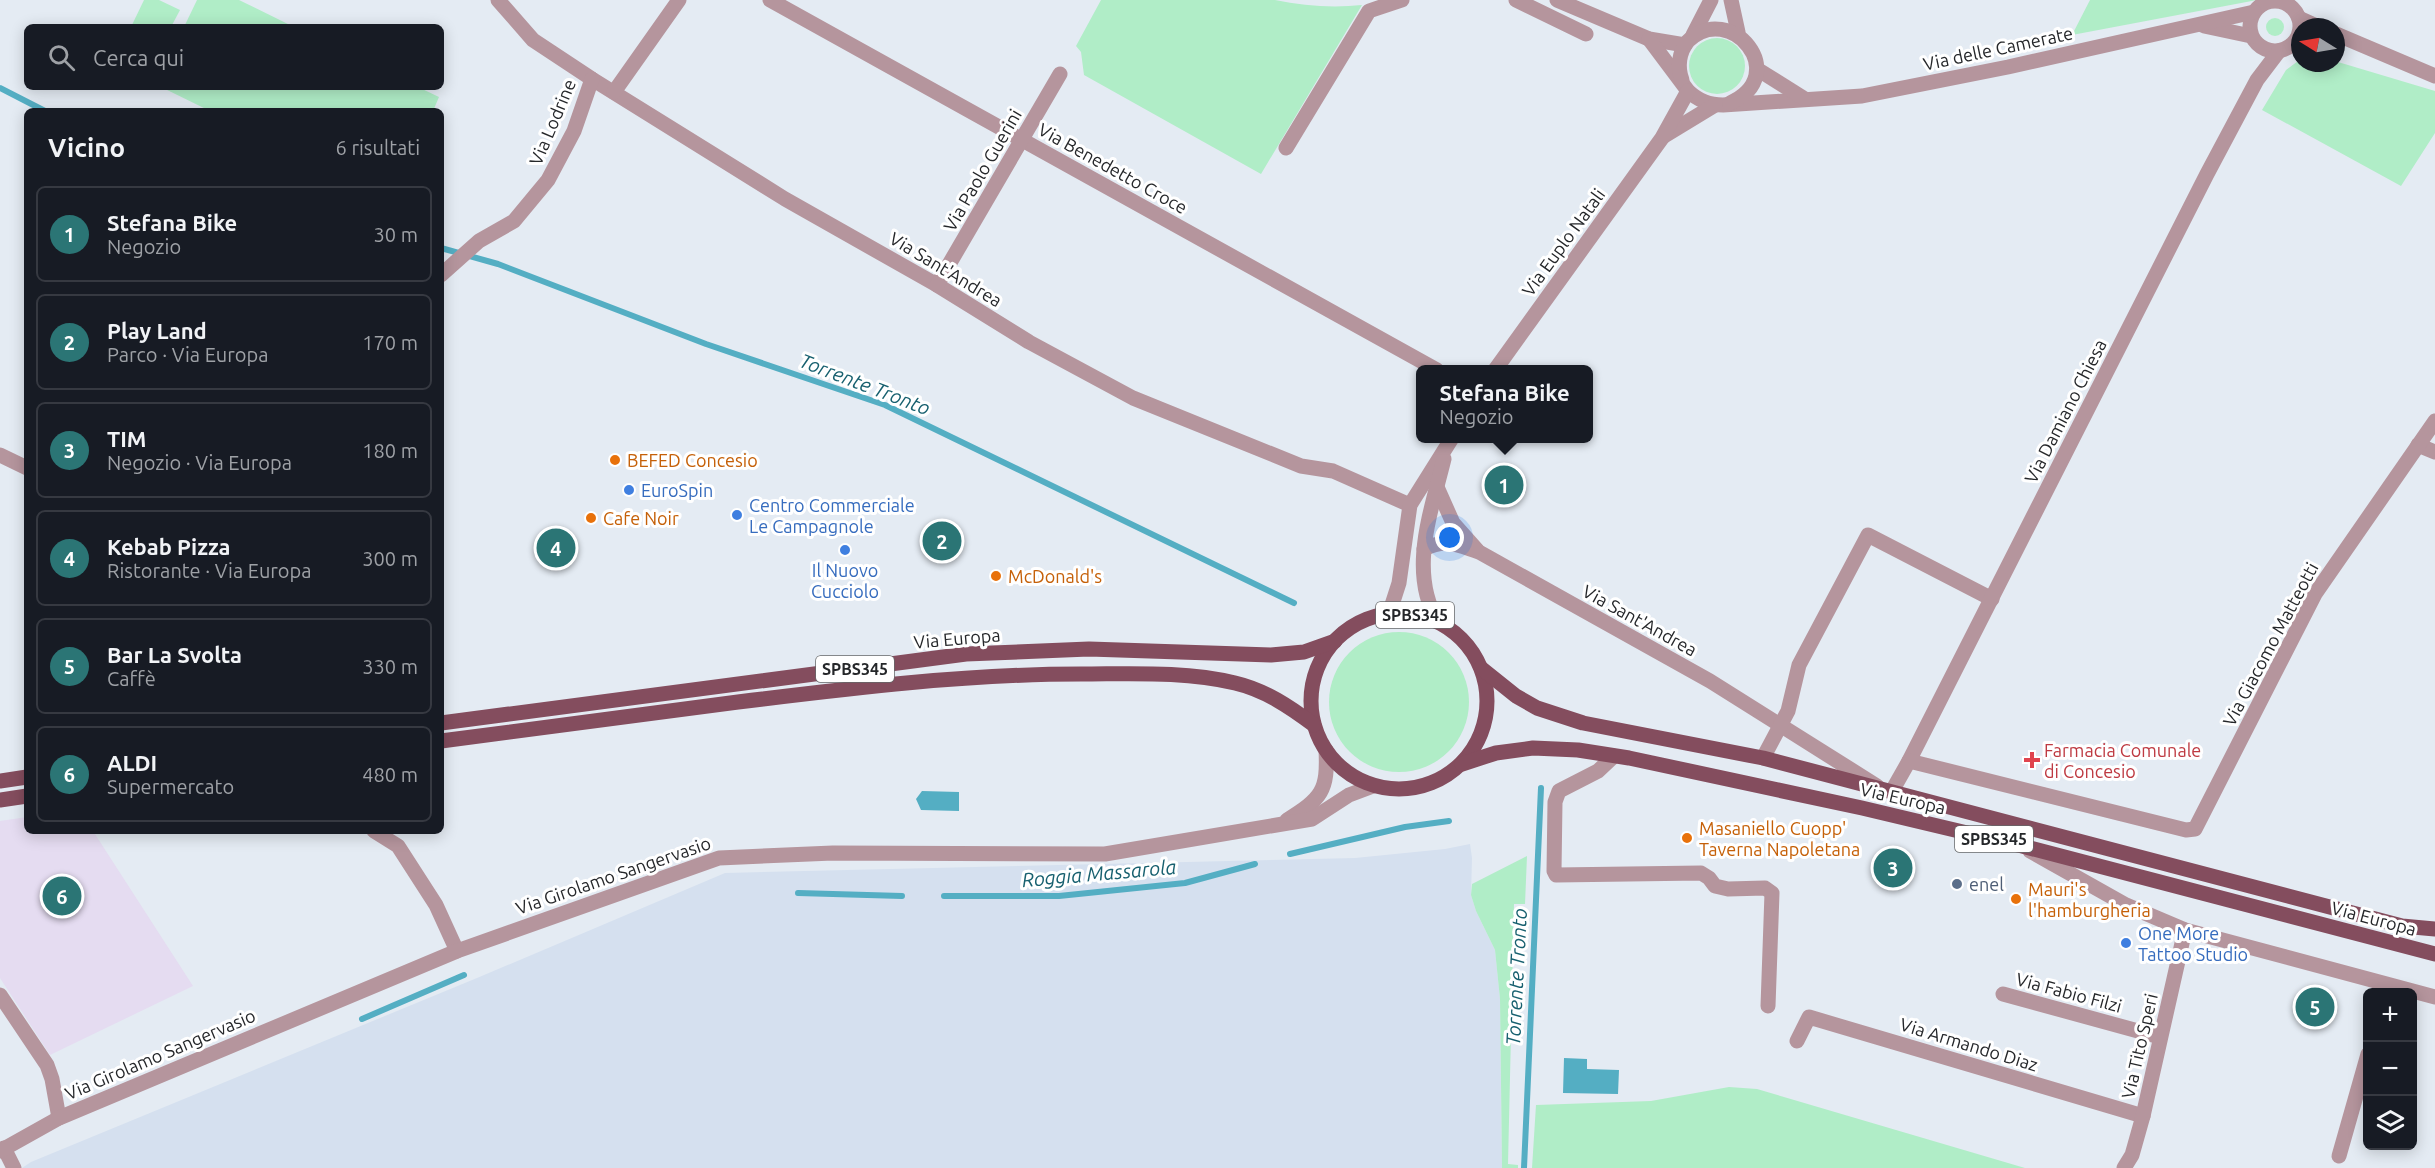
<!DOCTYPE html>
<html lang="it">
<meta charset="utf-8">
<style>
body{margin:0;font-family:Ubuntu,sans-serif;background:#20242c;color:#f1f3f6}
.controls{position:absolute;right:18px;bottom:18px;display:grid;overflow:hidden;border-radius:9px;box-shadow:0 3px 15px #0003}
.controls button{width:54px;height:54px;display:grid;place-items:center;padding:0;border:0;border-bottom:2px solid #363941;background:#171b24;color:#f1f3f6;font:30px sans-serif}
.compass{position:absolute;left:2291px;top:18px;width:54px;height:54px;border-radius:50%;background:#171b24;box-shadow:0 3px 15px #0003;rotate:281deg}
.you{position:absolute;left:1450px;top:538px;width:21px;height:21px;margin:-15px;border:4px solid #fff;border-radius:50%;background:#1a73e8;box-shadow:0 0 0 9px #1a73e833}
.badge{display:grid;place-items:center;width:39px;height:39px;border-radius:50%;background:#2b7575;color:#fff;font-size:20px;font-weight:700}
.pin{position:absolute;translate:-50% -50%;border:3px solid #fff;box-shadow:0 2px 6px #0006}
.popup{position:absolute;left:1416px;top:365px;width:177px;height:78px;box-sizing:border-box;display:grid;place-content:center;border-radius:9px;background:#171b24;filter:drop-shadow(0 2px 4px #0005);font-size:20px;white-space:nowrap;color:#9ea1a6}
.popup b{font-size:22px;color:#f1f3f6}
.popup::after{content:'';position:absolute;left:50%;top:100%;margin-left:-12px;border:12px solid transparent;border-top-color:#171b24}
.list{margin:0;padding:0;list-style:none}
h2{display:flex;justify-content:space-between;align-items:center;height:78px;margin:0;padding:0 24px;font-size:26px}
h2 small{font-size:20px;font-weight:400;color:#9ea1a6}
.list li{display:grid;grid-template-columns:39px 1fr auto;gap:18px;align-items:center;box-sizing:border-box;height:96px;margin:0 12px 12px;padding:0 12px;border:2px solid #363941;border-radius:9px}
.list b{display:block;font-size:22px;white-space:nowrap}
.list p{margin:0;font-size:20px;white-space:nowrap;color:#9ea1a6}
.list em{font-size:20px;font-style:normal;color:#9ea1a6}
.icon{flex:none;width:33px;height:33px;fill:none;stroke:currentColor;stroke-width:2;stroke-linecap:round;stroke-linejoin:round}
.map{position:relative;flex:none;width:2435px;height:1168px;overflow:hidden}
.search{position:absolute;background:#171b24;box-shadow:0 3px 15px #0003;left:24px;top:24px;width:420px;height:66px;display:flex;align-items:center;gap:15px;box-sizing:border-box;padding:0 21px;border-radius:9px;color:#9ea1a6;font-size:22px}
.panel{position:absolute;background:#171b24;box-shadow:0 3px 15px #0003;left:24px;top:108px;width:420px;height:726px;border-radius:9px}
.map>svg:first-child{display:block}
</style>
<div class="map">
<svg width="2435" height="1168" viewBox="0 0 2435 1168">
<rect width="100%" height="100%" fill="#e4ebf3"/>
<path fill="#e5dcf1" d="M27,817V831H93L193,986L50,1055L0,978V821Z"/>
<path fill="#d5e0ef" d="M1470,844L1472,858L1471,895L1476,911L1495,950L1500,999L1502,1168H22L31,1162L477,978L725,873L1355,858L1445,849Z"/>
<g fill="#b0edc7">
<path d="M144,0H159L180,10L171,27H131Z"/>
<path d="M197,0H239L294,27H184Z"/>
<path d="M1101,0H1275C1304,6 1333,8 1362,5L1261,174L1084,75L1081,52L1076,46Z"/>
<path d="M2090,0H2257L2072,35Z"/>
<circle cx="2275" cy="27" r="9"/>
<circle cx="1717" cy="66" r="28"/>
<path d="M2298,61L2300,63L2338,62L2435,91V133L2401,186L2262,110L2286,70Z"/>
<path d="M161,87H418L439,97L433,111H210Z"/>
<path d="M940,531L950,536L944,550L933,545Z"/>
<circle cx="1399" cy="702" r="70"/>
<path d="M1527,856L1525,904H1514L1508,1164L1518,1165V1168H1502L1500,999L1495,950L1476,911L1471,895L1472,884Z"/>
<path d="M1729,1087L1757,1089L2025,1168H1532L1536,1105L1651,1101Z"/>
</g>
<g fill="#54aec3">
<path d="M922,791L959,792V811L921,810L916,799Z"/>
<path d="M1564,1058L1587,1059V1069L1619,1070L1618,1094L1563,1093Z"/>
</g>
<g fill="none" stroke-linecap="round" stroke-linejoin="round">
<g stroke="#54aec3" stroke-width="6">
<path d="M0,88L45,111"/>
<path d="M441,248L498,264L706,344L885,405L1294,603"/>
<path d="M1290,854L1405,827L1449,821"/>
<path d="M798,893L902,896"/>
<path d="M944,896H1059L1185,883L1255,864"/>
<path d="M362,1019L464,975"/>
<path d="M1524,1168L1541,788"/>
</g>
<g stroke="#b5959d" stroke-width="15">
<path d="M498,0L533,40L592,79L785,199L937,285L1029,342L1133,398L1301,466L1333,471L1410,505"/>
<path d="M770,0L1437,370"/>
<path d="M1516,0L1586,34"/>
<path d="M1557,0L1649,39L1685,45"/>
<path d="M1731,0L1738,32"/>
<circle cx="2275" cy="26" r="25"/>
<path d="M2299,18L2319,27"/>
<path d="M2204,26L2251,36"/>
<path d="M2336,34L2435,76"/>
<path d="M1693,35L1711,0"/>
<path d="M1649,39L1688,91C1699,101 1709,105 1723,105L1862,96L2008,67L2254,12"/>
<path d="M1757,69L1805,99"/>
<path d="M1682,80C1677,67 1679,52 1688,41C1730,0 1793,75 1730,103"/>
<path d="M614,92L679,0"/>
<path d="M1664,136L1715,105"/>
<path d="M1286,148L1369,11L1402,0"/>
<path d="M441,275L479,241L514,221L548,180L574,131L592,79"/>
<path d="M937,285L1060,74"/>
<path d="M1495,370L1662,138L1688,91"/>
<path d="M2418,445L2435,452"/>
<path d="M0,455L27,468"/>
<path d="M1437,487L1453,523L1477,550"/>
<path d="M1424,549C1446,538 1457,545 1479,552L1710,681L1877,786"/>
<path d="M1389,614L1399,583L1410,505L1452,438"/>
<path d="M1438,622C1408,572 1431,512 1444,459"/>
<path d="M1614,756L1598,771L1559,791L1555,802L1554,871L1556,875L1701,873L1709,878L1715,886L1728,889L1765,888L1772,893L1768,1006"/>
<path d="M1763,758L1788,711L1799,665L1868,535L1992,599"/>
<path d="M1909,761L2207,174L2257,80L2279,51"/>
<path d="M1892,791L1909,761L2186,830L2195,829L2315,594L2435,421"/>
<path d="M1287,820C1322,798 1328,791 1326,750"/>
<path d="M374,831L398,846L436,905L457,951"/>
<path d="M2030,851L2126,905L2185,930L2435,997"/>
<path d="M2003,994L2160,1037"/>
<path d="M0,995L47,1065L52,1079L59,1118"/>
<path d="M1797,1041L1809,1017L2143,1116"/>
<path d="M4,1148L14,1168"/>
<path d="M0,1151L59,1118L457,951L719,858L833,853L1105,854L1312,819L1349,795L1373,786"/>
<path d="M2339,1156L2368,1054"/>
<path d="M2124,1168L2132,1155L2143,1116L2185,930"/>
</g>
<g stroke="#844d5e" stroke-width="15">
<circle cx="1399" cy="701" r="88"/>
<path d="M1481,668L1516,696L1537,708L1583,723L1763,758L2402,926L2435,929"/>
<path d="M441,723L966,654L1089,649L1271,655L1304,652L1335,641"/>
<path d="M441,741C540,728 639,715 738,702C852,688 966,674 1081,674C1132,674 1185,671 1235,683C1265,690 1290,707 1314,725"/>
<path d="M1462,764L1496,753L1533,748L1578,750L1629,758L1862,808L2022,846L2435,954"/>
<path d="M0,781L27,777"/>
<path d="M0,800L27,796"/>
</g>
</g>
<g fill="#e8710a" stroke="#fff" stroke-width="2">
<circle cx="615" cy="460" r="6"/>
<circle cx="591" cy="518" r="6"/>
<circle cx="996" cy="576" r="6"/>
<circle cx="1687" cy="838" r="6"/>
<circle cx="2016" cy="899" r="6"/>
</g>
<g fill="#3f7fe0" stroke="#fff" stroke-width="2">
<circle cx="629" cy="490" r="6"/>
<circle cx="737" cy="515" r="6"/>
<circle cx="845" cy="550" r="6"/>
<circle cx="2126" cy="943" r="6"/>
</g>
<path fill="#e0444e" stroke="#fff" stroke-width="2" d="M2029 751h6v6h6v6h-6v6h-6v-6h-6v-6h6z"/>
<circle fill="#5c6f8a" stroke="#fff" stroke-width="2" cx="1957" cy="884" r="6"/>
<g text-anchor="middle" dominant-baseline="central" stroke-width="6" stroke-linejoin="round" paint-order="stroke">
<g fill="#fff" stroke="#66686a" stroke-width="1.5">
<rect x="1376" y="602" width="78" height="26" rx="4.5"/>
<rect x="816" y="656" width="78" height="26" rx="4.5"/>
<rect x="1955" y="826" width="78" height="26" rx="4.5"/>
</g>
<g font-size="16" font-weight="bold" fill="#25272a">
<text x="1415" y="615">SPBS345</text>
<text x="855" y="669">SPBS345</text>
<text x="1994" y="839">SPBS345</text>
</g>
<g font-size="18" fill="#25272a" stroke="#fff">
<text transform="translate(1998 48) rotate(-12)">Via delle Camerate</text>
<text transform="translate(552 122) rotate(-67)">Via Lodrine</text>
<text transform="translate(1113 168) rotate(29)">Via Benedetto Croce</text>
<text transform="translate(982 170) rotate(-60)">Via Paolo Guerini</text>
<text transform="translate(1563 242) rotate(-54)">Via Euplo Natali</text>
<text transform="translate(946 269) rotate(31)">Via Sant'Andrea</text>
<text transform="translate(2065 411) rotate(-63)">Via Damiano Chiesa</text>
<text transform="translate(1640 620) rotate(29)">Via Sant'Andrea</text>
<text transform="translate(957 638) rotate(-5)">Via Europa</text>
<text transform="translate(2270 644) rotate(-62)">Via Giacomo Matteotti</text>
<text transform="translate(1903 798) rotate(13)">Via Europa</text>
<text transform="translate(613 875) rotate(-19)">Via Girolamo Sangervasio</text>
<text transform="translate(2374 918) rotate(15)">Via Europa</text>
<text transform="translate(2069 992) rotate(15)">Via Fabio Filzi</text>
<text transform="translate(1969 1044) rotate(17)">Via Armando Diaz</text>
<text transform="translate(2139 1046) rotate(-77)">Via Tito Speri</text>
<text transform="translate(160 1054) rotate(-23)">Via Girolamo Sangervasio</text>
</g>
<g font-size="18" fill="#c56008" stroke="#fff" text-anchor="start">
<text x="627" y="460">BEFED Concesio</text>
<text x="603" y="518">Cafe Noir</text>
<text x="1008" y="576">McDonald's</text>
<text x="1699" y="828">Masaniello Cuopp'<tspan x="1699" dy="21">Taverna Napoletana</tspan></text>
<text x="2028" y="889">Mauri's<tspan x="2028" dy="21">l'hamburgheria</tspan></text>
</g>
<g font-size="18" fill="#366cbe" stroke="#fff" text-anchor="start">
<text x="641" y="490">EuroSpin</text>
<text x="749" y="505">Centro Commerciale<tspan x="749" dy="21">Le Campagnole</tspan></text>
<text x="845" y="570" text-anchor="middle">Il Nuovo<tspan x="845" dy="21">Cucciolo</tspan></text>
<text x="2138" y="933">One More<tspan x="2138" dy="21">Tattoo Studio</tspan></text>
</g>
<g font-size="18" fill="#be3a42" stroke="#fff" text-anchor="start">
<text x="2044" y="750">Farmacia Comunale<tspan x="2044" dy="21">di Concesio</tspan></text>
</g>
<g font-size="18" fill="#4e5e75" stroke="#fff" text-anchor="start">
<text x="1969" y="884">enel</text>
</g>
<g font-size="20" font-style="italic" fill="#17606f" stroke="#fff">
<text transform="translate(865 384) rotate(21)">Torrente Tronto</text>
<text transform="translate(1099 873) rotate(-5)">Roggia Massarola</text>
<text transform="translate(1516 977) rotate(-87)">Torrente Tronto</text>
</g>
</g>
</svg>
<div class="controls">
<button>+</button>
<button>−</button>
<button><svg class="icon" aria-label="layers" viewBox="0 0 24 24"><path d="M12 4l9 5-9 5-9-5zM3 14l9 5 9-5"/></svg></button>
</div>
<svg class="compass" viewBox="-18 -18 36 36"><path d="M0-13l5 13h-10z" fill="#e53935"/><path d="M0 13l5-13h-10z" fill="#9ea1a6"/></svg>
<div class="you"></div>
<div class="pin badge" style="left:1504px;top:485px">1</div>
<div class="popup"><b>Stefana Bike</b>Negozio</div>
<div class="pin badge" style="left:942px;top:541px">2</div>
<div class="pin badge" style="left:1893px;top:868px">3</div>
<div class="pin badge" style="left:556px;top:548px">4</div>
<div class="pin badge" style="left:2315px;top:1007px">5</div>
<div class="pin badge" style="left:62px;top:896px">6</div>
<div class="search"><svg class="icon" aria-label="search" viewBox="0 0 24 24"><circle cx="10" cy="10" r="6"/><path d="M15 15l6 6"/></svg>Cerca qui</div>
<section class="panel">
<h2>Vicino<small>6 risultati</small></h2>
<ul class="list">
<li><span class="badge">1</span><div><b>Stefana Bike</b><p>Negozio</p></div><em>30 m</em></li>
<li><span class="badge">2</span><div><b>Play Land</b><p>Parco · Via Europa</p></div><em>170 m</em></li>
<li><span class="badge">3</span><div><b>TIM</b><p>Negozio · Via Europa</p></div><em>180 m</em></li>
<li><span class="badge">4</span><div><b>Kebab Pizza</b><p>Ristorante · Via Europa</p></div><em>300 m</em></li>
<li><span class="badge">5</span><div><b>Bar La Svolta</b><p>Caffè</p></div><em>330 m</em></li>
<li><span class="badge">6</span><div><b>ALDI</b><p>Supermercato</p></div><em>480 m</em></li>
</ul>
</section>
</div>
